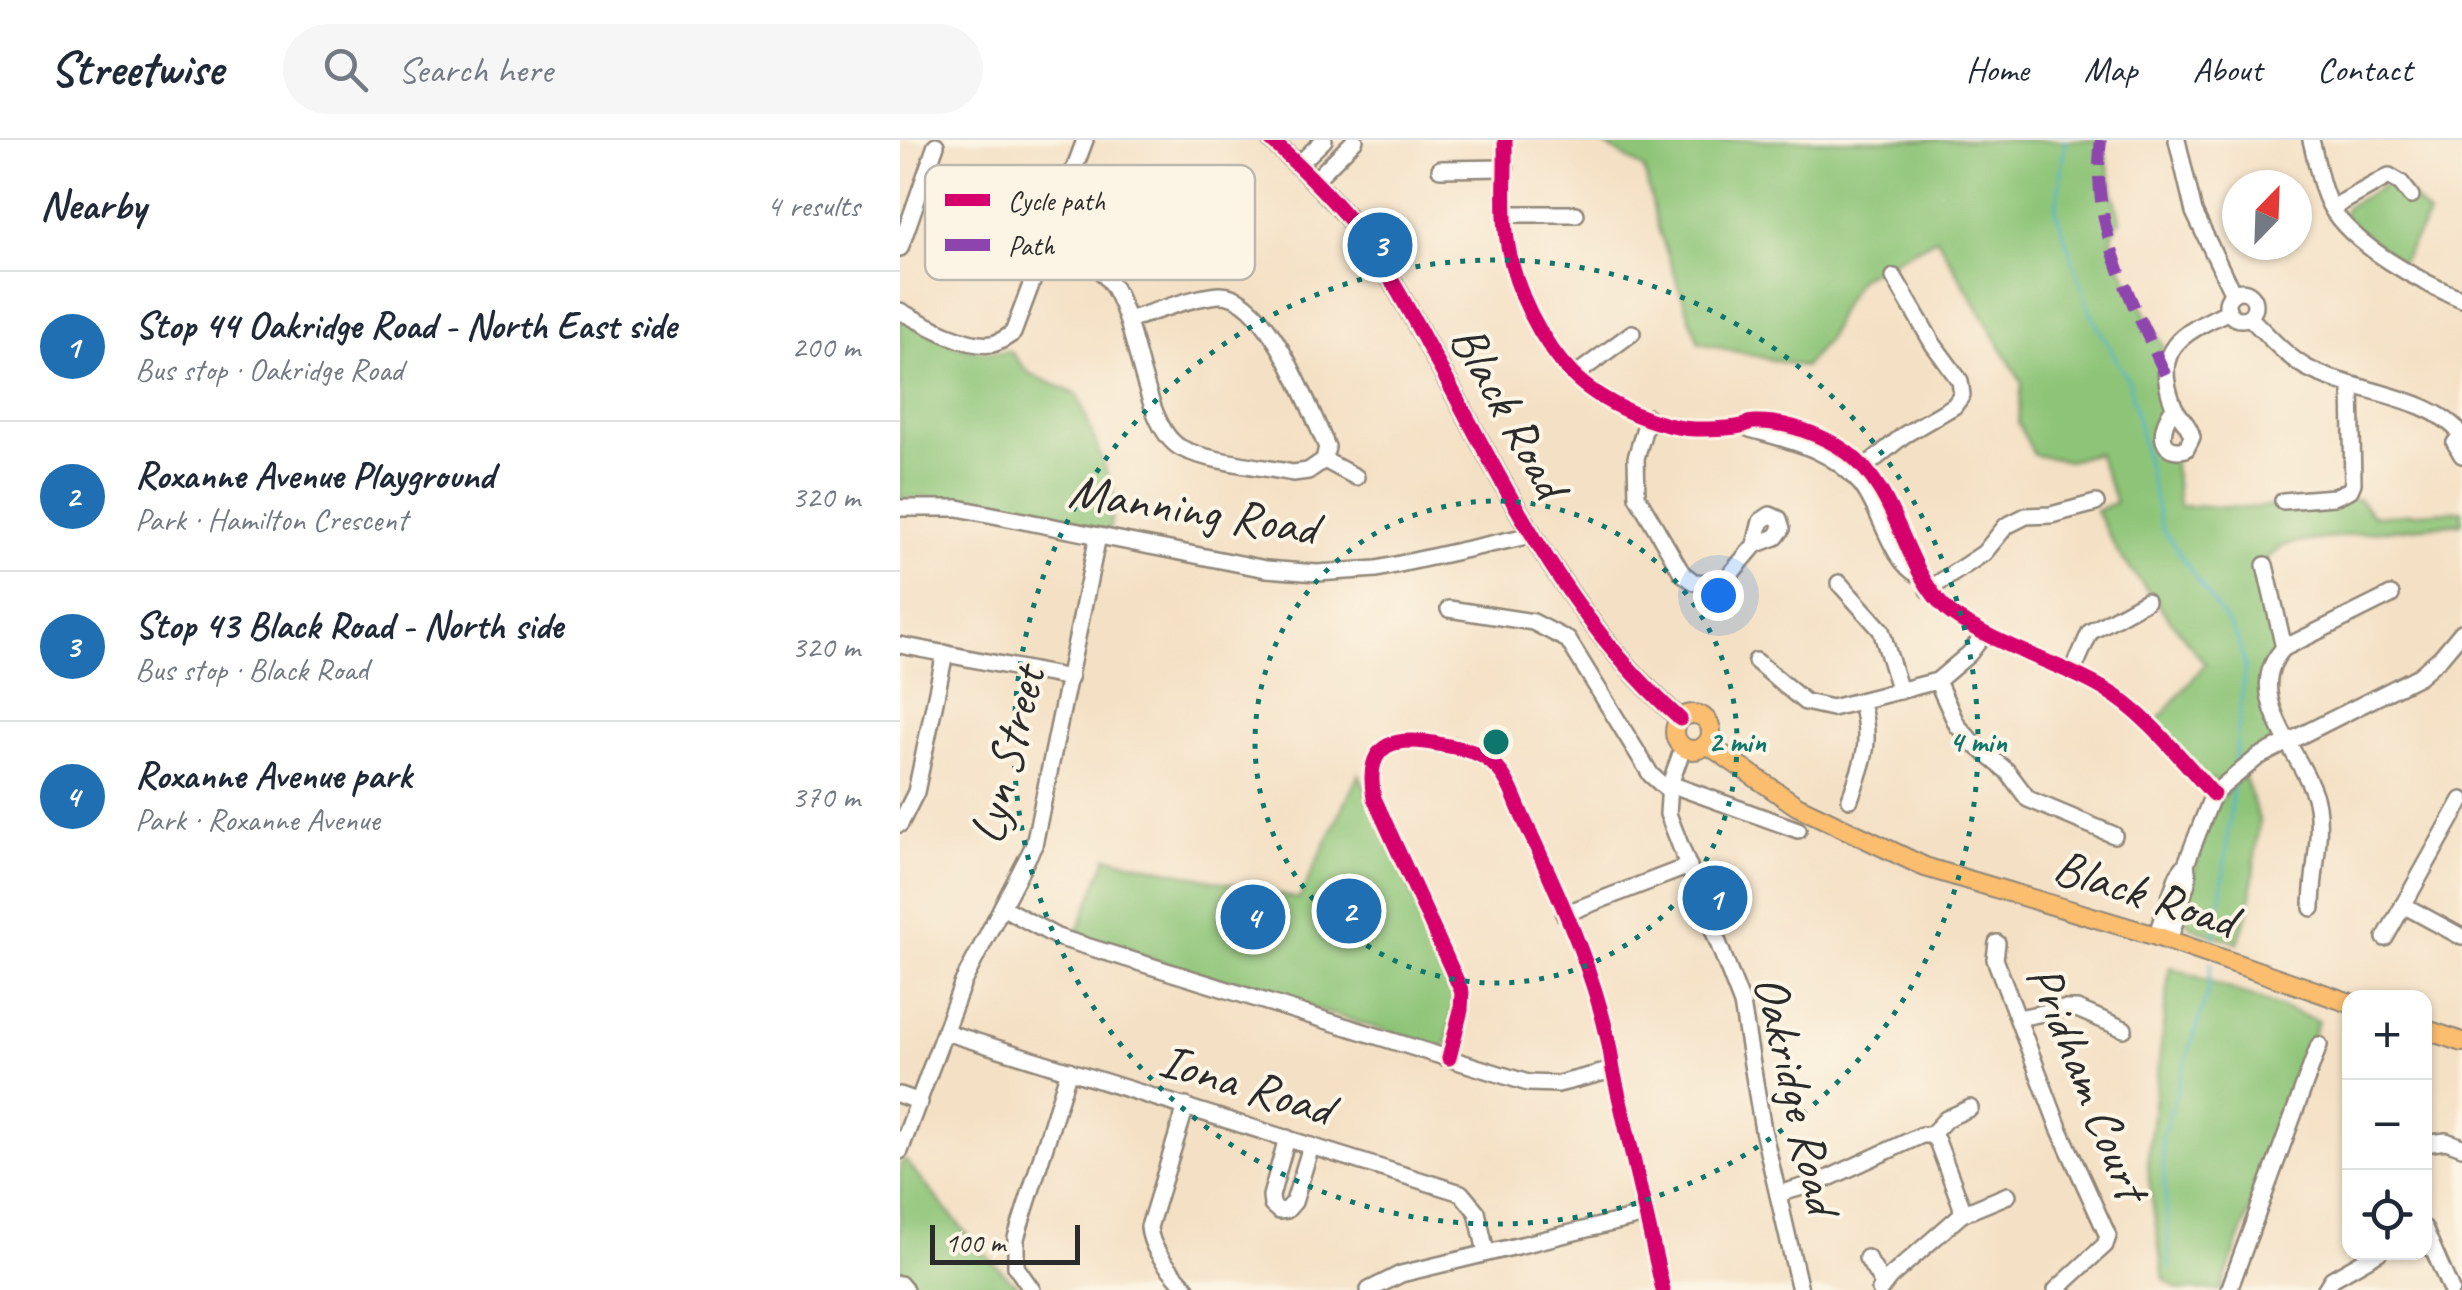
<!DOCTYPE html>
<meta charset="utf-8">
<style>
body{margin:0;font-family:Caveat,sans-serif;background:#f6f6f7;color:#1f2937}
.controls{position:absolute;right:30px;bottom:30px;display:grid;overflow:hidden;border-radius:20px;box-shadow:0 2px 8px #0004}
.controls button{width:90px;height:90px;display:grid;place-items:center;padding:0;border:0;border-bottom:2px solid #e0e1e3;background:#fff;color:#1f2937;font:50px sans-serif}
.compass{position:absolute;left:1322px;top:30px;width:90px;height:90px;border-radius:50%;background:#fff;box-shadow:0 2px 8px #0004;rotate:23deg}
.scale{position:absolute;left:30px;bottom:25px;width:150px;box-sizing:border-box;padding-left:10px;border:5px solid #2b2b2b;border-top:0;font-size:28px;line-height:35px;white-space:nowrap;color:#2b2b2b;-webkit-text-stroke:8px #fcf5e5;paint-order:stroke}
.you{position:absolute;left:818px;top:455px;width:35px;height:35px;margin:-25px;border:8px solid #fff;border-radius:50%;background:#1a73e8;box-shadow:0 0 0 15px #1a73e833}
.badge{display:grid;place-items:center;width:65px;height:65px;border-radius:50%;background:#1f6fb2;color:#fff;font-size:32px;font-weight:700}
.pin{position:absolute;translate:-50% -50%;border:5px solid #fff;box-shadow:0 2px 10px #0006}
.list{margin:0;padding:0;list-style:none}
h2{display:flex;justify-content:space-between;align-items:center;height:130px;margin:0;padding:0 40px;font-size:42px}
h2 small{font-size:32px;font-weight:400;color:#747a83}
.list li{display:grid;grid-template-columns:65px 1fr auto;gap:30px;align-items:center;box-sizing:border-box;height:150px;padding:0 40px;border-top:2px solid #e0e1e3}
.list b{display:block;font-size:38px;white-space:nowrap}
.list p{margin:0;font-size:32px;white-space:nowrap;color:#747a83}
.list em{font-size:32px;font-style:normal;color:#747a83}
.icon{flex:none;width:55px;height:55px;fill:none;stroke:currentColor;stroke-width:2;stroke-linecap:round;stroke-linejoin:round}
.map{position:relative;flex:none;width:1562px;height:1150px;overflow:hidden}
header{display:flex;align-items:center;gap:60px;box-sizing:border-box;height:140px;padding:0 50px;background:#fff;border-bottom:2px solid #e0e1e3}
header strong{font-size:48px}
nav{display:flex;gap:55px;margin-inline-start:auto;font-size:35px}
.search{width:700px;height:90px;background:#f6f6f7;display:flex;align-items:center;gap:25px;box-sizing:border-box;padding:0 35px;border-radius:55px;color:#747a83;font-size:38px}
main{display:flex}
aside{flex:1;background:#fff}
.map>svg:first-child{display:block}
</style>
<header>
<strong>Streetwise</strong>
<div class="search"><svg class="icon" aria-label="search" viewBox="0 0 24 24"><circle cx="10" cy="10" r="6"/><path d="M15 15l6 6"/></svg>Search here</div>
<nav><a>Home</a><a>Map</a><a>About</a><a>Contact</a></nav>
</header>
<main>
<aside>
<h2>Nearby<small>4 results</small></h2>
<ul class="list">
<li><span class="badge">1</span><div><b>Stop 44 Oakridge Road - North East side</b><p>Bus stop · Oakridge Road</p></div><em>200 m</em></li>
<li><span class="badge">2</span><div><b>Roxanne Avenue Playground</b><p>Park · Hamilton Crescent</p></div><em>320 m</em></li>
<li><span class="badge">3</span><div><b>Stop 43 Black Road - North side</b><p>Bus stop · Black Road</p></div><em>320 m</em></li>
<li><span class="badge">4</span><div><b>Roxanne Avenue park</b><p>Park · Roxanne Avenue</p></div><em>370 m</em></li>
</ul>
</aside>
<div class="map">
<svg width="1562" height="1150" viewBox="0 0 1562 1150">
<rect width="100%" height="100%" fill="#fcf5e5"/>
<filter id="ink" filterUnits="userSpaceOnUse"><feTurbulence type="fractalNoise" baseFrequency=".01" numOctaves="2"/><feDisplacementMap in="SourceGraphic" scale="20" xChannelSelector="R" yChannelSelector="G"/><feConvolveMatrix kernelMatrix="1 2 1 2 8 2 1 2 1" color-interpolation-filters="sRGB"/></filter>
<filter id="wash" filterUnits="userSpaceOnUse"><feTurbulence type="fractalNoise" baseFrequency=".0048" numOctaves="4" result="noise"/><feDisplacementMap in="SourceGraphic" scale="40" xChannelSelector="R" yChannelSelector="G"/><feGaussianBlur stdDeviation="2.25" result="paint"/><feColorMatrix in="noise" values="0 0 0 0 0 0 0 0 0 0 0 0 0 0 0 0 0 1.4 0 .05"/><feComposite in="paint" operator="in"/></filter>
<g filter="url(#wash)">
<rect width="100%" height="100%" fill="#f4e0c4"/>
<g fill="#8dc477" stroke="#5c7851" stroke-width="2.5">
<path d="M697,0H1205L1204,9L1220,80L1212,95L1213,112L1263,206L1260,234L1268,267L1258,279L1256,302L1273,317L1279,366L1347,368L1459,359L1473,376L1562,370V383L1460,393L1384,405L1356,427L1377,507L1373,590L1369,605L1337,624L1321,641L1307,639L1256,583L1305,524L1218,413L1196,371L1216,362L1197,313L1168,321L1134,315L1118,283L1122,243L1037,98L959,138L940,169L927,200L904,227L799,203L758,88L744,29Z"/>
<path d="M1495,39L1529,76L1501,123L1443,77L1446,67Z"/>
<path d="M0,178C36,196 68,217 110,211L130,234L178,255L215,355L209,391C142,377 68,352 0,359Z"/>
<path d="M459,634L556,850L547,905L541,908L176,796L207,717L399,759Z"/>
<path d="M1344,635L1359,680L1350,766L1338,803L1293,788L1285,780C1294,743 1296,698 1316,665C1323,654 1335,644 1344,635Z"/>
<path d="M1270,827L1418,881L1321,1150H1279L1264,1139L1247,1026Z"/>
<path d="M5,1020L80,1110L122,1150H12L0,1136V1024Z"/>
</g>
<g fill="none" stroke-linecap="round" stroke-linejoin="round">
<g stroke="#50b4cf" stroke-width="2.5">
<path d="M1165,0L1156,71L1192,176L1229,242L1261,387L1337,497L1345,526L1334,627"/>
<path d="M1313,805L1322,750L1333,645"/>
<path d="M1270,1129L1262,998L1309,848L1311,823"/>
</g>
</g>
</g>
<g filter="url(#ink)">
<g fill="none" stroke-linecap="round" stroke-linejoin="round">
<defs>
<g id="minor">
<path d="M605,0C606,34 602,73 608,106C615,150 641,202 672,234C701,263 755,287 795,289C809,289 828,289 841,286C854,283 842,283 855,282C885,281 924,295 948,313C1001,354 1001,426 1048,471C1057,479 1069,485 1080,491C1120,513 1164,526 1204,549C1246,573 1280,618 1313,654"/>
<path d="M1277,0L1294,72L1333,154"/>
<path d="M1411,0C1417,22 1420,47 1431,67C1452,105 1522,143 1562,159"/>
<path d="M398,25L424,0"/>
<path d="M540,29L606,28"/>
<path d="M414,41L455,0"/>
<path d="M1432,68L1489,36L1501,43L1511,56"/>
<path d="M607,74H676"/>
<path d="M150,96C173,108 195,121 210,142C239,182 243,288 281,308C305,321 364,327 393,333L408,331L424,320L427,307C410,270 367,152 319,155C292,157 255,172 228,180"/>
<path d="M0,108L36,5"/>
<circle cx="1341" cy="165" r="14"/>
<path d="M0,171C23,183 65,208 92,204C99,203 107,197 113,193L185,0"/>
<path d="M1349,177C1367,194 1384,215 1407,228C1452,252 1530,255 1561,294"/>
<path d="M674,236L732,193"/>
<path d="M1274,268C1260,285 1256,316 1286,309L1292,297C1289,282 1277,276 1273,264C1251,206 1284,193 1329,171"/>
<path d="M748,277L736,318L737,356L782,433L794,442L822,444L855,405L861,381L870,375L879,379L882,389L876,397L855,405"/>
<path d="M850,289C892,301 932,309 961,344C981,368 991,423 1019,435"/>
<path d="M1562,294L1555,303L1562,315"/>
<path d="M424,320L456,337"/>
<path d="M954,336L1004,295L1054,266L1062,255L1060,241L1033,204L994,137"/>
<path d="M1383,361L1434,357L1450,350L1453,343L1451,247"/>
<path d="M0,368H58L366,429L417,433L477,429L632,395"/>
<path d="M1365,425L1384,508"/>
<path d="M939,443L981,490L1000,551"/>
<path d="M1028,450L1084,413L1106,386L1126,376L1151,375L1196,363"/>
<path d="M549,469L633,482L668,500L751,635L769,651"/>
<path d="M0,505L170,538"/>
<path d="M856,521L905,562L932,568L1037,541L1069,514L1085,493"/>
<path d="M1172,533L1190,492L1246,461"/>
<path d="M1037,541L1057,585L1073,603L1107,631L1128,659L1214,695"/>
<path d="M783,608L770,644L768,674L842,864L863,990L900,1150"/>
<path d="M770,644L898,690"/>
<path d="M950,659C964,620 972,603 961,563"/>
<path d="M0,684L16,652L45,513"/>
<path d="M1503,765L1562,797"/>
<path d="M102,767L157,797L628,943L658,944L713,930"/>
<path d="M1412,768C1412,735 1422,699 1417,666C1410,620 1337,555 1384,508L1491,455"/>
<path d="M664,774L789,726"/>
<path d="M1256,796L1278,735L1286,724L1313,654L1358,617L1519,536L1541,517L1562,492"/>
<path d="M1485,798L1562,660"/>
<path d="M1269,801L1288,739L1286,724"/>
<path d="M1097,803L1095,819L1159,988L1208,1096L1205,1105L1156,1150"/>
<path d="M1118,878L1163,869H1177L1224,889"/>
<path d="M45,892L561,1053L577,1072L586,1112"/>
<path d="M549,918L561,870L562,852L474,658C463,600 497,595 543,605C565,609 583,612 598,629C611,643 617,666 626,684C659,755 704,852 713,930L763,1150"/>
<path d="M0,955L20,962"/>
<path d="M286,966L249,1087C251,1112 272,1131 288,1150"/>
<path d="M1031,995L1046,979L1070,968"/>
<path d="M387,998L371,1056L372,1065L379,1071L387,1070L394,1062L411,1006"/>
<path d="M1524,1004L1546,1001L1562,1007"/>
<path d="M0,1011L63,842L134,705L198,396"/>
<path d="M878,1054L920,1042L1022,995H1031L1037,1001L1061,1065L1062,1074L990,1137L980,1150"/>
<path d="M1062,1074L1108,1055"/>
<path d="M1524,1088L1551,1150"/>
<path d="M967,1118L983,1144"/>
<path d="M0,1144L5,1150"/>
<path d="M132,1150L116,1127V1098L169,930"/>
<path d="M469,1150L501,1134L745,1075"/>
<path d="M1329,1150L1419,905"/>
<path d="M1425,1150L1432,1139L1479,1112"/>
</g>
<g id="major">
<path d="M371,0C403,29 434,59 460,93C490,133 514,180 538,224C609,353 667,479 780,579"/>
<circle cx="793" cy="592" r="18"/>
<path d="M807,604L897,666L1025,727L1256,796L1450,863"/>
<path d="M1524,889L1562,902"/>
</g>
</defs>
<use href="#minor" stroke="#908678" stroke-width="20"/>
<use href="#major" stroke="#908678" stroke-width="22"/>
<use href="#minor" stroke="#fff" stroke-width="15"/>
<use href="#major" stroke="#fbbd6e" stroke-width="18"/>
<path stroke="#8e44ad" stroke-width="12" stroke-dasharray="25 12" stroke-linecap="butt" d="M1201,0C1189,87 1232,160 1266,236"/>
<defs>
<g id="cycleway">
<path d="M371,0C403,29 434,59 460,93C490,133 514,180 538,224C609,353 667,479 780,579"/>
<path d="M605,0C606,34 602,73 608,106C615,150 641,202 672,234C701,263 755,287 795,289C809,289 828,289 841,286C854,283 842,283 855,282C885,281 924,295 948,313C1001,354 1001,426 1048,471C1057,479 1069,485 1080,491C1120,513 1164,526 1204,549C1246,573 1280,618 1313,654"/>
<path d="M549,918L561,870L562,852L474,658C463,600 497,595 543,605C565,609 583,612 598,629C611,643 617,666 626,684C659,755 704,852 713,930L763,1150"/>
</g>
</defs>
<use href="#cycleway" stroke="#fcf5e5" stroke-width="21"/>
<use href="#cycleway" stroke="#d6006c" stroke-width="15"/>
</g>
</g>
<g fill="none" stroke="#0f766e" stroke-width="5" stroke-dasharray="5 10">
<circle cx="596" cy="602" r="241"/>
<circle cx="596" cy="602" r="482"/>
</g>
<g text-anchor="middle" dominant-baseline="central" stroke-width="8" stroke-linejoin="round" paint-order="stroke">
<g font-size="50" fill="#2b2b2b" stroke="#fcf5e5">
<text transform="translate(609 271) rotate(61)">Black Road</text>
<text transform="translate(293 369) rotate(9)">Manning Road</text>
<text transform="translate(107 615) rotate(-76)">Lyn Street</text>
<text transform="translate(1245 753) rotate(18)">Black Road</text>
<text transform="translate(1188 942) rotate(68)">Pridham Court</text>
<text transform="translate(346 944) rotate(17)">Iona Road</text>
<text transform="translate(897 954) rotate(77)">Oakridge Road</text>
</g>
</g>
<rect x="25" y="25" width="330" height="115" rx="15" fill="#fcf5e5" stroke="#bdb8ad" stroke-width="2.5"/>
<rect x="45" y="54" width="45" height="12" fill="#d6006c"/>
<rect x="45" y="99" width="45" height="12" fill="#8e44ad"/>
<g font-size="28" fill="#2b2b2b">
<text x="108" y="70">Cycle path</text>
<text x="108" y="115">Path</text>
</g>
<circle cx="596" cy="602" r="15" fill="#0f766e" stroke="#fcf5e5" stroke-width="5"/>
<g font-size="30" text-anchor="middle" font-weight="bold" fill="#0f766e" stroke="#fcf5e5" stroke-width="8" stroke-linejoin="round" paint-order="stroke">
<text x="837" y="612">2 min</text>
<text x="1078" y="612">4 min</text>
</g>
</svg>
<div class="controls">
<button>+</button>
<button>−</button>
<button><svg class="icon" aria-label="locate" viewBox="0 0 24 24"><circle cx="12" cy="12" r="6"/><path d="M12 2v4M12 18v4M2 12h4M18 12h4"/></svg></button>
</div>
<svg class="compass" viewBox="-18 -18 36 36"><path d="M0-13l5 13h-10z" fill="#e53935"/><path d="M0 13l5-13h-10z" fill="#747a83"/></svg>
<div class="scale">100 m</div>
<div class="you"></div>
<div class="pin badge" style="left:815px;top:758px">1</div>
<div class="pin badge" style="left:449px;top:771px">2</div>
<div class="pin badge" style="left:480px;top:105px">3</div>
<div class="pin badge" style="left:353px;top:777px">4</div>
</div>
</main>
